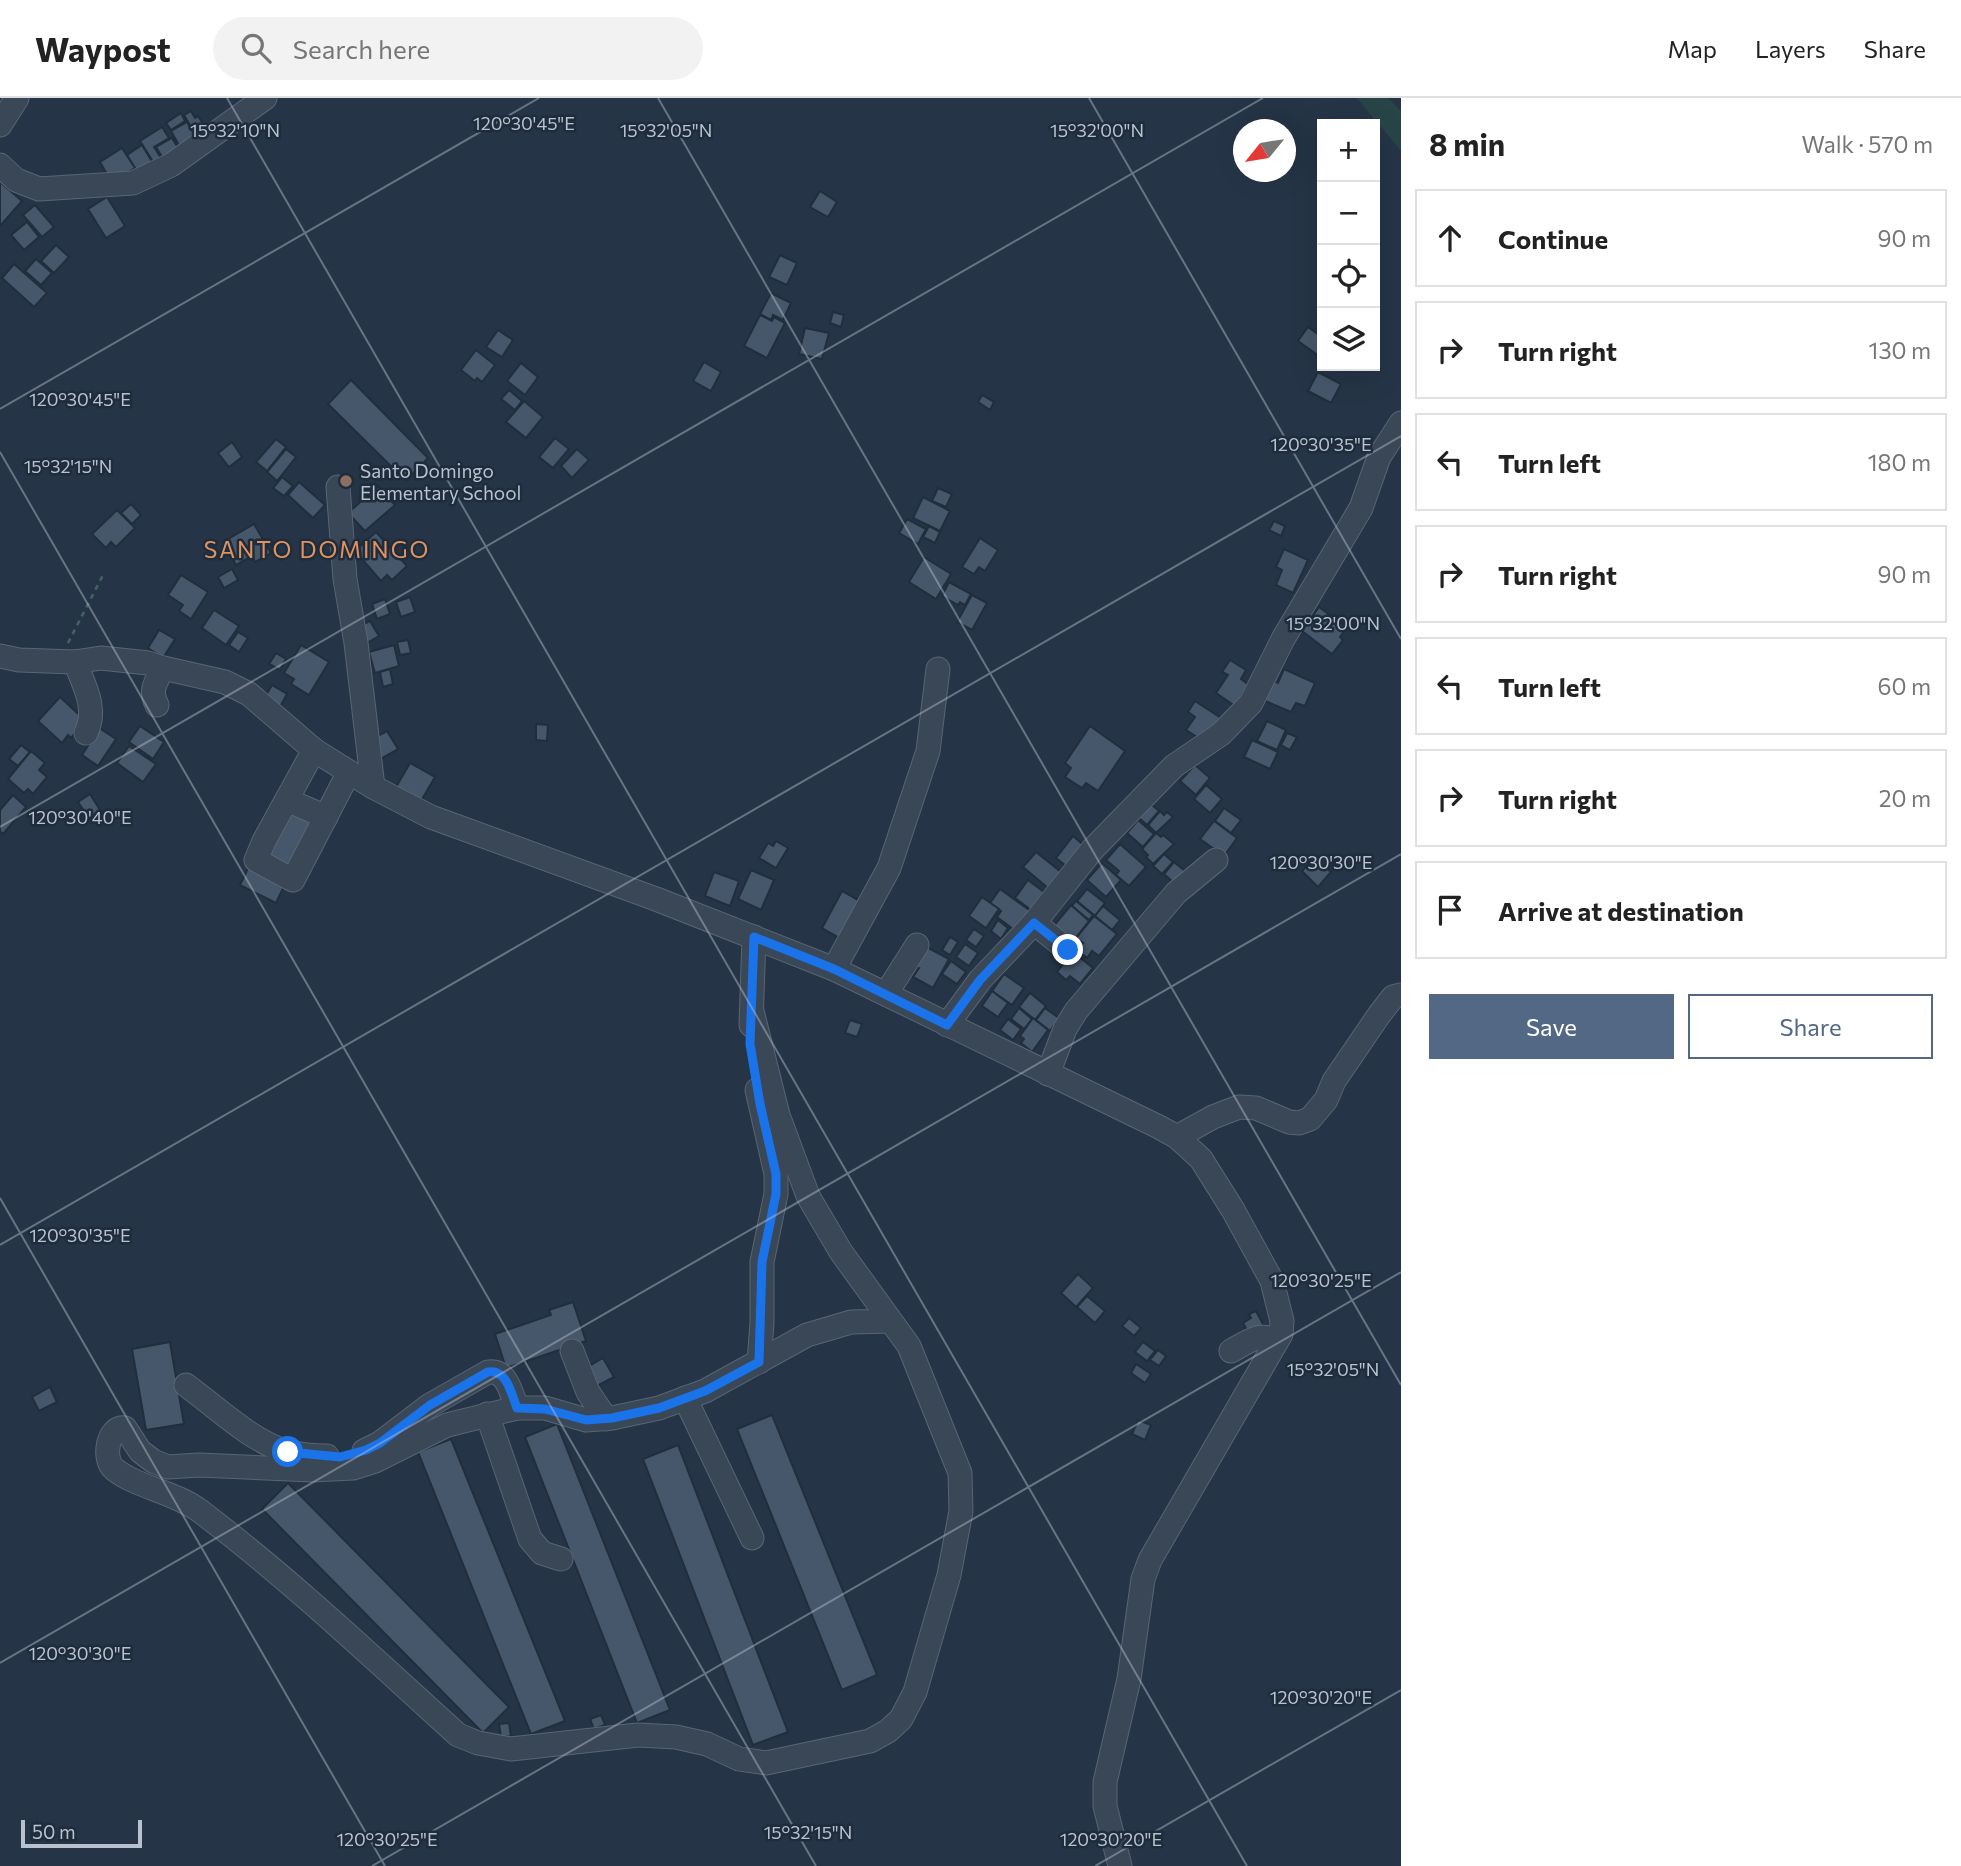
<!DOCTYPE html>
<meta charset="utf-8">
<style>
body{margin:0;font-family:Commissioner,sans-serif;background:#f2f2f2;color:#222}
.controls{position:absolute;right:21px;top:21px;display:grid;overflow:hidden;border-radius:0px;box-shadow:0 7px 28px #0002}
.controls button{width:63px;height:63px;display:grid;place-items:center;padding:0;border:0;border-bottom:2px solid #e0e0e0;background:#fff;color:#222;font:35px sans-serif}
.compass{position:absolute;left:1233px;top:21px;width:63px;height:63px;border-radius:50%;background:#fff;box-shadow:0 7px 28px #0002;rotate:240deg}
.scale{position:absolute;left:21px;bottom:18px;width:121px;box-sizing:border-box;padding-left:7px;border:4px solid #b8c2cf;border-top:0;font-size:19px;line-height:24px;white-space:nowrap;color:#b8c2cf;-webkit-text-stroke:5px #1e2c3b;paint-order:stroke}
.stop{position:absolute;width:21px;height:21px;margin:-16px;border:5px solid #1a73e8;border-radius:50%;background:#fff}
.stop.end{background:#1a73e8;border-color:#fff;box-shadow:0 2px 7px #0008}
.list{margin:0;padding:0;list-style:none}
h2{display:flex;justify-content:space-between;align-items:center;height:91px;margin:0;padding:0 28px;font-size:30px}
h2 small{font-size:23px;font-weight:400;color:#767676}
.list li{display:grid;grid-template-columns:46px 1fr auto;gap:21px;align-items:center;box-sizing:border-box;height:98px;margin:0 14px 14px;padding:0 14px;border:2px solid #e0e0e0;border-radius:0px}
.list b{display:block;font-size:26px;white-space:nowrap}
.list em{font-size:23px;font-style:normal;color:#767676}
.actions{display:flex;gap:14px;padding:21px 28px}
.actions a{flex:1;padding:16px 0;border:2px solid #526885;border-radius:0px;text-align:center;font-size:24px;color:#526885}
.actions .main{background:#526885;color:#fff}
.icon{flex:none;width:38px;height:38px;fill:none;stroke:currentColor;stroke-width:2;stroke-linecap:round;stroke-linejoin:round}
.map{position:relative;flex:none;width:1401px;height:1768px;overflow:hidden}
header{display:flex;align-items:center;gap:42px;box-sizing:border-box;height:98px;padding:0 35px;background:#fff;border-bottom:2px solid #e0e0e0}
header strong{font-size:33px}
nav{display:flex;gap:38px;margin-inline-start:auto;font-size:24px}
.search{width:490px;height:63px;background:#f2f2f2;display:flex;align-items:center;gap:18px;box-sizing:border-box;padding:0 24px;border-radius:38px;color:#767676;font-size:26px}
main{display:flex}
aside{flex:1;background:#fff}
.map>svg:first-child{display:block}
</style>
<header>
<strong>Waypost</strong>
<div class="search"><svg class="icon" aria-label="search" viewBox="0 0 24 24"><circle cx="10" cy="10" r="6"/><path d="M15 15l6 6"/></svg>Search here</div>
<nav><a>Map</a><a>Layers</a><a>Share</a></nav>
</header>
<main>
<div class="map">
<svg width="1401" height="1768" viewBox="0 0 1401 1768">
<rect width="100%" height="100%" fill="#253547"/>
<path fill="#274547" d="M1357,0H1388L1401,13V53Z"/>
<g fill="#47576b" stroke="#202e3d" stroke-width="2">
<path d="M191,13L195,20L198,18L205,29L195,36L184,17Z"/>
<path d="M181,15L185,23L171,32L166,25Z"/>
<path d="M187,24L196,39L180,49L171,33Z"/>
<path d="M162,29L169,40L154,49L163,63L155,67L140,43Z"/>
<path d="M172,40L180,53L164,62L156,49Z"/>
<path d="M142,47L154,67L136,72L127,57Z"/>
<path d="M122,50L135,70L118,81L114,75L108,78L100,64Z"/>
<path d="M0,84L22,103L0,128Z"/>
<path d="M820,93L837,104L828,119L810,109Z"/>
<path d="M107,99L125,128L106,140L88,111Z"/>
<path d="M35,107L54,129L42,139L23,117Z"/>
<path d="M27,124L39,139L24,152L11,137Z"/>
<path d="M56,147L69,159L54,175L41,163Z"/>
<path d="M780,157L797,165L787,187L769,179Z"/>
<path d="M36,161L52,175L41,187L25,173Z"/>
<path d="M14,166L47,195L34,209L2,180Z"/>
<path d="M771,195L791,205L783,222L773,217L771,222L760,216Z"/>
<path d="M833,214L844,217L841,229L830,225Z"/>
<path d="M760,217L772,223L774,219L785,225L767,260L744,248Z"/>
<path d="M1308,229L1322,239V253L1319,258L1298,243Z"/>
<path d="M805,230L829,235L822,261L799,256Z"/>
<path d="M498,232L513,242L502,259L486,249Z"/>
<path d="M476,252L495,267L482,284L477,280L475,283L461,272Z"/>
<path d="M704,264L721,274L711,293L693,283Z"/>
<path d="M521,265L538,279L525,297L507,283Z"/>
<path d="M1318,274L1341,286L1331,305L1308,293Z"/>
<path d="M351,282L428,360L406,383L328,306Z"/>
<path d="M509,292L522,303L515,312L501,301Z"/>
<path d="M982,297L994,304L990,312L978,304Z"/>
<path d="M524,303L543,319L526,340L506,324Z"/>
<path d="M555,340L569,351L553,370L539,359Z"/>
<path d="M276,341L286,349L267,373L256,364Z"/>
<path d="M232,344L242,359L229,369L218,355Z"/>
<path d="M286,351L296,359L277,383L267,374Z"/>
<path d="M577,351L589,362L572,380L561,368Z"/>
<path d="M282,379L293,388L284,398L273,390Z"/>
<path d="M299,384L325,407L313,420L288,397Z"/>
<path d="M378,388L395,407L365,433L348,415Z"/>
<path d="M938,390L952,396L946,409L932,403Z"/>
<path d="M923,399L950,413L940,433L913,420Z"/>
<path d="M131,406L141,417L132,426L121,415Z"/>
<path d="M117,412L135,430L116,449L111,444L106,450L92,436Z"/>
<path d="M907,421L926,431L918,446L899,435Z"/>
<path d="M1274,423L1285,428L1281,438L1269,432Z"/>
<path d="M254,426L271,455L255,464L252,458L236,467L223,444Z"/>
<path d="M929,428L940,434L935,445L923,439Z"/>
<path d="M376,434L407,468L392,482L387,477L381,483L355,453Z"/>
<path d="M980,440L998,452L985,473L979,469L974,476L962,469Z"/>
<path d="M1284,451L1308,462L1293,495L1276,487L1282,472L1276,469Z"/>
<path d="M924,459L951,476L936,501L909,484Z"/>
<path d="M232,471L238,482L224,490L218,479Z"/>
<path d="M181,477L208,494L191,521L179,513L183,507L168,497Z"/>
<path d="M949,484L971,496L965,507L960,504L958,507L942,498Z"/>
<path d="M972,497L987,505L972,532L957,524Z"/>
<path d="M410,499L415,514L401,519L396,504Z"/>
<path d="M385,501L390,516L377,521L372,506Z"/>
<path d="M1319,509L1347,530L1340,539L1343,542L1332,556L1302,533Z"/>
<path d="M214,512L239,528L226,547L202,530Z"/>
<path d="M370,523L379,538L365,546L356,530Z"/>
<path d="M159,532L175,541L163,560L148,550Z"/>
<path d="M238,534L248,540L239,554L229,547Z"/>
<path d="M408,542L411,555L400,557L397,544Z"/>
<path d="M301,547L329,564L309,597L291,586L294,581L284,575Z"/>
<path d="M394,547L399,568L375,575L369,554Z"/>
<path d="M276,555L286,561L280,572L269,566Z"/>
<path d="M1230,562L1246,572L1241,581L1249,587L1235,608L1216,595L1228,577L1222,574Z"/>
<path d="M390,571L393,586L383,589L380,574Z"/>
<path d="M1284,571L1315,585L1305,608L1296,605L1291,614L1263,602L1272,582L1278,585Z"/>
<path d="M272,587L287,596L280,609L265,599Z"/>
<path d="M60,599L86,623L71,640L68,637L62,645L38,623Z"/>
<path d="M1195,603L1221,620L1205,644L1186,632L1195,619L1188,614Z"/>
<path d="M1267,623L1286,632L1277,652L1257,643Z"/>
<path d="M536,626L548,627L547,643L536,642Z"/>
<path d="M140,628L164,644L153,661L129,644Z"/>
<path d="M1090,628L1125,653L1098,693L1086,685L1082,690L1065,679L1071,670L1065,665Z"/>
<path d="M99,630L116,641L98,668L82,657Z"/>
<path d="M387,633L398,651L382,660L372,641Z"/>
<path d="M1287,635L1297,639L1290,652L1281,647Z"/>
<path d="M1252,642L1278,654L1270,671L1244,659Z"/>
<path d="M21,647L30,654L18,668L9,661Z"/>
<path d="M129,648L156,666L143,684L117,665Z"/>
<path d="M31,653L45,665L39,672L47,679L33,696L28,691L24,695L8,681Z"/>
<path d="M410,665L435,679L421,703L396,689Z"/>
<path d="M1195,667L1210,680L1196,697L1180,683Z"/>
<path d="M1206,687L1222,701L1210,715L1194,701Z"/>
<path d="M90,696L100,712L89,720L78,704Z"/>
<path d="M13,697L26,709L3,736L0,733V712Z"/>
<path d="M1150,705L1159,713L1147,727L1138,719Z"/>
<path d="M291,709L314,720L289,773L265,761Z"/>
<path d="M1224,710L1241,722L1231,735L1215,723Z"/>
<path d="M1160,713L1164,717L1167,714L1173,719L1156,735L1148,727Z"/>
<path d="M1138,722L1154,736L1143,749L1127,735Z"/>
<path d="M1214,723L1237,740L1224,758L1200,741Z"/>
<path d="M1156,735L1161,739L1163,737L1174,746L1153,766L1146,759L1148,757L1142,751Z"/>
<path d="M1073,738L1087,750L1070,771L1056,760Z"/>
<path d="M776,743L788,750L776,770L759,760L768,745L773,748Z"/>
<path d="M1120,746L1146,769L1129,788L1116,777L1119,773L1106,762Z"/>
<path d="M1036,754L1061,774L1048,790L1023,769Z"/>
<path d="M1164,756L1173,764L1162,776L1153,768Z"/>
<path d="M1314,759L1331,774L1318,789L1302,773Z"/>
<path d="M251,764L287,782L276,805L240,787Z"/>
<path d="M1174,764L1185,773L1174,785L1164,776Z"/>
<path d="M1102,765L1121,782L1106,799L1087,782Z"/>
<path d="M751,772L774,782L761,812L738,801Z"/>
<path d="M714,774L739,783L730,808L705,798Z"/>
<path d="M1028,782L1044,794L1031,812L1015,800Z"/>
<path d="M1000,791L1032,814L1017,834L997,819L1001,813L990,805Z"/>
<path d="M1087,791L1105,805L1095,818L1077,803Z"/>
<path d="M842,793L863,805L843,842L822,830Z"/>
<path d="M982,799L999,811L986,830L969,818Z"/>
<path d="M1076,803L1093,817L1089,822L1072,808Z"/>
<path d="M1071,807L1089,823L1071,846L1052,830Z"/>
<path d="M1103,808L1120,822L1112,832L1095,818Z"/>
<path d="M1094,818L1117,836L1099,858L1092,853L1087,860L1077,852L1083,845L1076,840Z"/>
<path d="M998,822L1008,830L1001,841L991,833Z"/>
<path d="M974,831L984,838L976,849L966,842Z"/>
<path d="M950,839L958,844L950,857L942,852Z"/>
<path d="M921,846L949,861L933,890L913,879L919,870L911,865Z"/>
<path d="M965,846L978,855L969,868L956,859Z"/>
<path d="M1073,854L1093,870L1080,886L1070,878L1066,882L1057,874Z"/>
<path d="M951,863L966,874L957,886L942,876Z"/>
<path d="M1004,876L1024,890L1012,907L992,893Z"/>
<path d="M992,893L1008,905L998,919L982,908Z"/>
<path d="M1030,895L1046,908L1035,922L1019,909Z"/>
<path d="M1019,910L1032,921L1024,931L1011,921Z"/>
<path d="M1045,910L1059,920L1050,933L1036,922Z"/>
<path d="M1033,920L1048,932L1032,954L1021,945L1024,941L1020,938Z"/>
<path d="M1008,921L1021,931L1013,942L1000,932Z"/>
<path d="M850,922L862,926L857,939L845,935Z"/>
<path d="M1078,1176L1093,1190L1076,1209L1061,1195Z"/>
<path d="M1087,1198L1105,1213L1095,1225L1077,1209Z"/>
<path d="M573,1204L586,1243L506,1270L495,1236L551,1217L549,1212Z"/>
<path d="M1256,1213L1264,1228L1249,1236L1243,1225L1251,1220L1249,1216Z"/>
<path d="M1129,1220L1141,1230L1134,1238L1122,1228Z"/>
<path d="M170,1244L184,1326L146,1332L132,1251Z"/>
<path d="M1143,1244L1155,1253L1147,1263L1135,1254Z"/>
<path d="M1158,1252L1166,1258L1159,1268L1150,1262Z"/>
<path d="M603,1260L614,1279L595,1289L584,1271Z"/>
<path d="M1136,1266L1151,1276L1145,1285L1131,1275Z"/>
<path d="M50,1289L57,1304L39,1313L32,1299Z"/>
<path d="M772,1317L877,1577L842,1592L737,1331Z"/>
<path d="M1138,1322L1151,1327L1145,1342L1132,1336Z"/>
<path d="M557,1326L670,1612L637,1625L525,1339Z"/>
<path d="M451,1341L565,1623L531,1636L418,1354Z"/>
<path d="M678,1347L788,1634L753,1647L643,1361Z"/>
<path d="M288,1385L509,1609L483,1635L262,1411Z"/>
<path d="M601,1617L605,1627L594,1631L590,1621Z"/>
<path d="M509,1625L511,1638L501,1639L499,1626Z"/>
</g>
<g fill="none" stroke-linecap="round" stroke-linejoin="round">
<defs>
<g id="minor">
<path d="M0,27L17,0"/>
<path d="M0,67L16,82L39,91L133,85L171,67L265,0"/>
<path d="M338,389L345,481L356,545L373,689"/>
<path d="M0,558L19,562L75,564L101,560L148,565L163,570L225,584L249,596L314,652L373,689L431,719L656,801L834,871L1159,1029L1177,1039L1201,1061L1233,1112L1272,1183L1282,1223L1281,1236L1150,1462L1143,1481L1129,1581L1105,1684V1708L1120,1768"/>
<path d="M75,564C84,587 98,611 86,635"/>
<path d="M157,607C149,592 156,584 163,570"/>
<path d="M314,652L264,743L256,762L293,782L349,674"/>
<path d="M287,702L326,719"/>
<path d="M1034,825L1068,852"/>
<path d="M834,871L889,770L928,653L938,571"/>
<path d="M886,896L917,847"/>
<path d="M752,913L778,1017L808,1098L841,1154L909,1248L960,1375L961,1413L949,1477L915,1594L901,1621L888,1633L870,1643L766,1665L739,1661L707,1646L676,1639L638,1637L511,1651L478,1645L458,1637C373,1560 291,1482 200,1413C175,1394 136,1389 114,1371C102,1361 108,1327 125,1330L140,1353L153,1363L168,1369L199,1367L312,1372L353,1370L375,1363L447,1327L517,1310H545L586,1322L612,1320L659,1310L705,1293L807,1237L851,1224L891,1223"/>
<path d="M751,927L754,839"/>
<path d="M947,927L980,882L1034,825L1092,752L1174,668L1221,636L1251,605L1283,541L1361,410L1379,359L1401,325"/>
<path d="M1048,976L1065,931L1076,913L1176,795L1216,762"/>
<path d="M1177,1039L1213,1019L1239,1009L1256,1010L1289,1024L1299,1025L1310,1021L1326,1002L1334,983L1379,917L1393,899L1401,897"/>
<path d="M572,1253L588,1294L606,1321"/>
<path d="M1231,1253C1246,1245 1260,1233 1277,1243"/>
<path d="M757,1263L759,1264L762,1225V1164L776,1096V1076L757,992"/>
<path d="M186,1287C216,1309 252,1344 288,1354C301,1357 314,1358 327,1358"/>
<path d="M685,1300L752,1440"/>
<path d="M487,1316L530,1441L542,1455L561,1461"/>
<path d="M364,1353L380,1345L430,1307L488,1274C507,1271 511,1295 517,1310"/>
</g>
</defs>
<use href="#minor" stroke="#596573" stroke-width="25"/>
<path stroke="#466263" stroke-width="2.5" stroke-dasharray="5 5" stroke-linecap="butt" d="M68,545L103,477"/>
<use href="#minor" stroke="#3a4756" stroke-width="23"/>
</g>
<g fill="none" stroke-linecap="round" stroke-linejoin="round">
<path stroke="#1a73e8" stroke-width="9" d="M288,1354L340,1359L366,1352L380,1345L430,1307L488,1274C507,1271 511,1295 517,1310L545,1311L586,1322L612,1320L659,1310L705,1293L759,1264L762,1164L776,1096V1076L760,1006L750,946L754,839L834,871L947,927L980,882L1034,825L1068,852"/>
</g>
<path fill="none" stroke="#b8c2cf" stroke-width="2" stroke-opacity="0.45" d="M227,0L1247,1768M658,0L1401,1287M1089,0L1401,541M0,311L539,0M0,354L816,1768M0,729L1263,0M0,1100L385,1768M0,1147L1401,338M0,1565L1401,756M372,1768L1401,1174M1095,1768L1401,1592"/>
<circle fill="#8d6e63" stroke="#1e2c3b" stroke-width="2.5" cx="346" cy="383" r="7"/>
<g text-anchor="middle" dominant-baseline="central" stroke-width="5" stroke-linejoin="round" paint-order="stroke">
<g font-size="19" fill="#b8c2cf" stroke="#1e2c3b" text-anchor="start">
<text x="360" y="372">Santo Domingo<tspan x="360" dy="22">Elementary School</tspan></text>
</g>
<g font-size="23" letter-spacing="2" fill="#e09261" stroke="#1e2c3b">
<text x="317" y="451">SANTO DOMINGO</text>
</g>
</g>
<g font-size="18" text-anchor="middle" fill="#b8c2cf" stroke="#1e2c3b" stroke-width="5" stroke-linejoin="round" paint-order="stroke">
<text x="524" y="32">120°30'45"E</text>
<text x="235" y="39">15°32'10"N</text>
<text x="666" y="39">15°32'05"N</text>
<text x="1097" y="39">15°32'00"N</text>
<text x="80" y="308">120°30'45"E</text>
<text x="1321" y="353">120°30'35"E</text>
<text x="68" y="375">15°32'15"N</text>
<text x="1333" y="532">15°32'00"N</text>
<text x="80" y="726">120°30'40"E</text>
<text x="1321" y="771">120°30'30"E</text>
<text x="80" y="1144">120°30'35"E</text>
<text x="1321" y="1189">120°30'25"E</text>
<text x="1333" y="1278">15°32'05"N</text>
<text x="80" y="1562">120°30'30"E</text>
<text x="1321" y="1606">120°30'20"E</text>
<text x="808" y="1741">15°32'15"N</text>
<text x="387" y="1748">120°30'25"E</text>
<text x="1111" y="1748">120°30'20"E</text>
</g>
</svg>
<div class="controls">
<button>+</button>
<button>−</button>
<button><svg class="icon" aria-label="locate" viewBox="0 0 24 24"><circle cx="12" cy="12" r="6"/><path d="M12 2v4M12 18v4M2 12h4M18 12h4"/></svg></button>
<button><svg class="icon" aria-label="layers" viewBox="0 0 24 24"><path d="M12 4l9 5-9 5-9-5zM3 14l9 5 9-5"/></svg></button>
</div>
<svg class="compass" viewBox="-18 -18 36 36"><path d="M0-13l5 13h-10z" fill="#e53935"/><path d="M0 13l5-13h-10z" fill="#767676"/></svg>
<div class="scale">50 m</div>
<div class="stop" style="left:288px;top:1354px"></div>
<div class="stop end" style="left:1068px;top:852px"></div>
</div>
<aside>
<h2>8 min<small>Walk · 570 m</small></h2>
<ul class="list">
<li><svg class="icon" aria-label="ahead" viewBox="0 0 24 24"><path d="M12 20V5M6 11l6-6 6 6"/></svg><div><b>Continue</b></div><em>90 m</em></li>
<li><svg class="icon" aria-label="right" viewBox="0 0 24 24"><path d="M7 20v-9h11M14 6l5 5-5 5"/></svg><div><b>Turn right</b></div><em>130 m</em></li>
<li><svg class="icon" aria-label="left" viewBox="0 0 24 24"><path d="M17 20v-9H6M10 6l-5 5 5 5"/></svg><div><b>Turn left</b></div><em>180 m</em></li>
<li><svg class="icon" aria-label="right" viewBox="0 0 24 24"><path d="M7 20v-9h11M14 6l5 5-5 5"/></svg><div><b>Turn right</b></div><em>90 m</em></li>
<li><svg class="icon" aria-label="left" viewBox="0 0 24 24"><path d="M17 20v-9H6M10 6l-5 5 5 5"/></svg><div><b>Turn left</b></div><em>60 m</em></li>
<li><svg class="icon" aria-label="right" viewBox="0 0 24 24"><path d="M7 20v-9h11M14 6l5 5-5 5"/></svg><div><b>Turn right</b></div><em>20 m</em></li>
<li><svg class="icon" aria-label="arrive" viewBox="0 0 24 24"><path d="M6 21V4h12l-3 4 3 4H6"/></svg><div><b>Arrive at destination</b></div></li>
</ul>
<div class="actions"><a class="main">Save</a><a>Share</a></div>
</aside>
</main>
